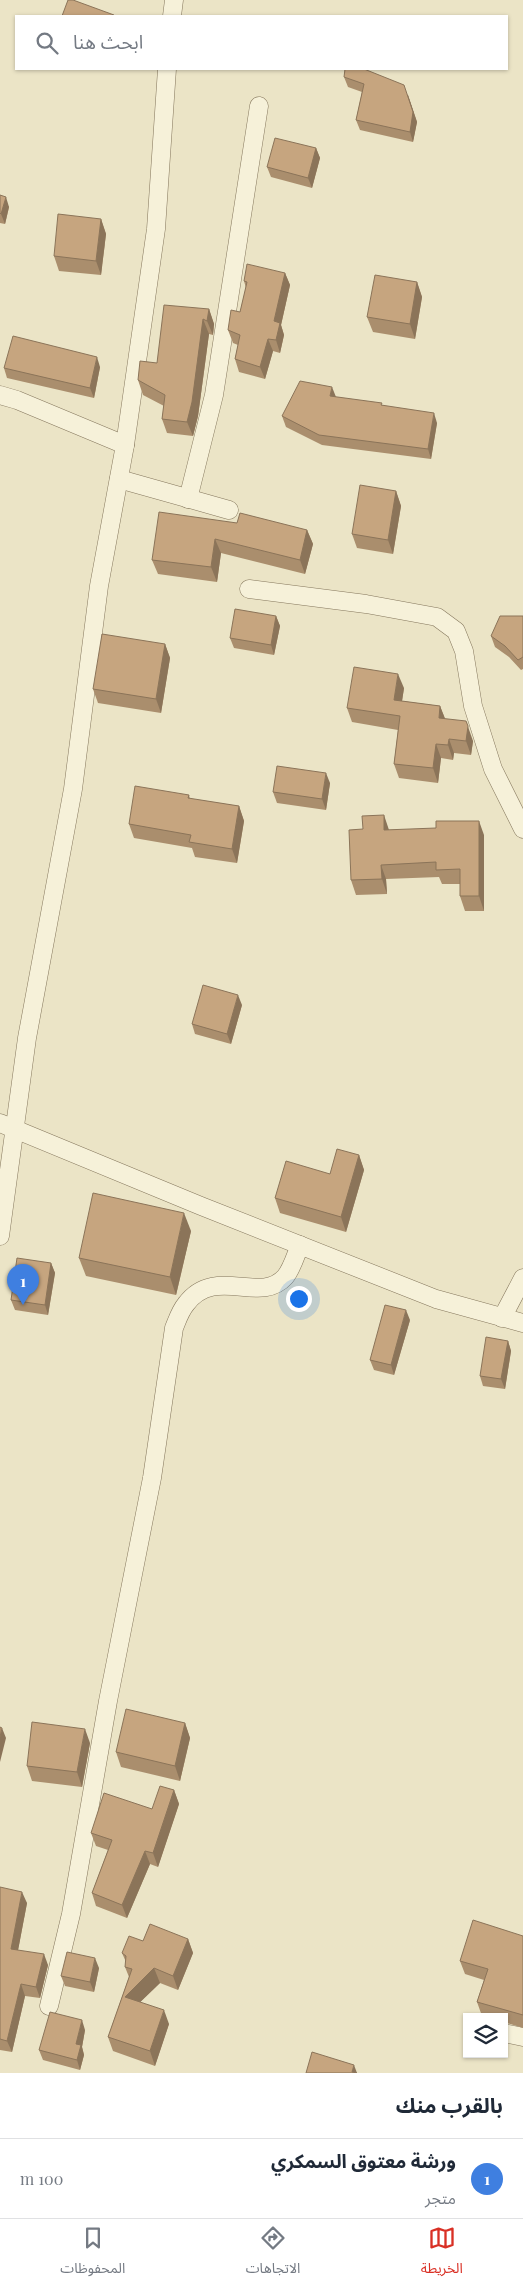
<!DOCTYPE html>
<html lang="ar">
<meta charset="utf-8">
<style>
body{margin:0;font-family:"Playfair Display","Noto Sans Arabic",serif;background:#f2f2f3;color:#1f2937;direction:rtl}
.controls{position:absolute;right:15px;bottom:15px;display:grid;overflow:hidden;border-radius:0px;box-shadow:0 1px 4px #0004}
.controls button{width:45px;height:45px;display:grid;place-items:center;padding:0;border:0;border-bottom:1px solid #e0e1e3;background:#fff;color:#1f2937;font:25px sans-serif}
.you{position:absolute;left:298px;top:1298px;width:18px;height:18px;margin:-12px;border:4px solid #fff;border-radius:50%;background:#1a73e8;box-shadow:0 0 0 8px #1a73e833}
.badge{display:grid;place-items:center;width:32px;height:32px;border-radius:50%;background:#d93025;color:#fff;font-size:16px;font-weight:700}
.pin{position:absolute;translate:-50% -41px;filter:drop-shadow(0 1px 2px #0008)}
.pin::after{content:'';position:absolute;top:26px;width:18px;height:15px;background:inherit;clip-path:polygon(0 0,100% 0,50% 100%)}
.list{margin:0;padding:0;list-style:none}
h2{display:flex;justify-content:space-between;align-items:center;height:65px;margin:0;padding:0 20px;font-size:21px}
h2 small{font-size:16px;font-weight:400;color:#747a83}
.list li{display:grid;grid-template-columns:32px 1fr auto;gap:15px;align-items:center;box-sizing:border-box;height:80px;padding:0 20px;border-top:1px solid #e0e1e3}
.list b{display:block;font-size:19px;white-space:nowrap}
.list p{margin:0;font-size:16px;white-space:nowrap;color:#747a83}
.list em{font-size:16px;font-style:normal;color:#747a83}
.icon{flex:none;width:28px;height:28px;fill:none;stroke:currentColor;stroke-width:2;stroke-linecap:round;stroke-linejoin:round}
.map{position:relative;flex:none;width:523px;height:2073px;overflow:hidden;direction:ltr}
.search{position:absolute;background:#fff;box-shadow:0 1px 4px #0004;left:15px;right:15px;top:15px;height:55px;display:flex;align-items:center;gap:12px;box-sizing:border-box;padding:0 18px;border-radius:0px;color:#747a83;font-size:19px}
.sheet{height:145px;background:#fff}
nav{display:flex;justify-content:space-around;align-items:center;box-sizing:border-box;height:70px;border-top:1px solid #e0e1e3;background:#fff;font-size:14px;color:#747a83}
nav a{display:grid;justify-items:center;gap:2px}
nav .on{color:#d93025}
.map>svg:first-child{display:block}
</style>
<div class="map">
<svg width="523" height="2073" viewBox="0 0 523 2073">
<rect width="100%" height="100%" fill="#ebe4c6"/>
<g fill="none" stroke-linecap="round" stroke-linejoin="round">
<defs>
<g id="minor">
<path d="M172,16L174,0"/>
<path d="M0,395L17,400L125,445"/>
<path d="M119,479L229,510"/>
<path d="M188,499L214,395L259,106"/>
<path d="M249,589L366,604L437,617L456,631L464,651L473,706L493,769L523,829"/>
<path d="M0,1123L201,1206L436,1299L523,1323"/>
<path d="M0,1236L27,1038L73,789L99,586L125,445L156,229L167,69"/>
<path d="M502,1318L523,1278"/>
<path d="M49,2006L71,1914L108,1701L152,1478L174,1328C177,1321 180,1311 186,1304C215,1265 260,1305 285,1277C292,1269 296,1254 300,1245"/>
<path d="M504,2033L523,2037"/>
</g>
</defs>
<use href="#minor" stroke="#85775d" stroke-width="19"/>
<use href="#minor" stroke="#f6f1d9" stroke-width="18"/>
</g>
<g fill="#aa8e6d">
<path d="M344,77L408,95L417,122L413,142L360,130L356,120L362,92L348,87Z"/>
<path d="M316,148L320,158L312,188L271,177L267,167Z"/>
<path d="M0,195L9,207L5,224L0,223Z"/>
<path d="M101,219L106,234L101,275L59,271L54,256Z"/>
<path d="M285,273L290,285L281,325L284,335L280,353L273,351L265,379L239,372L235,359L238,345L233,343L228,330L240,312L246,288L244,281Z"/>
<path d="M417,282L422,297L415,339L373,332L367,317Z"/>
<path d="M209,309L214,324L213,335L209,334L198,416L193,436L167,433L162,419L164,406L143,395L138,380L157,363Z"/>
<path d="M100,367L94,398L7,378L4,368Z"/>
<path d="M336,397L382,405L437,423L431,459L322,445L286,427L282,416Z"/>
<path d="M396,491L401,506L393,554L357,548L352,534Z"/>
<path d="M237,523L307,530L313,544L305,574L221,553L217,582L158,574L152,560Z"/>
<path d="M276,616L280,626L274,655L234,648L230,638Z"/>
<path d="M523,616V669L521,670L509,657L495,647L491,636Z"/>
<path d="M165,644L170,658L161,713L98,703L93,689Z"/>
<path d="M404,688L402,701L440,706L445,719L473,741L471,755L454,753L453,760L441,758L438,783L399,778L394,764L398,730L352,722L347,708Z"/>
<path d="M330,783L326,810L277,803L273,792Z"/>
<path d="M189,795L190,799L239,806L244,821L237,863L195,857L192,848L134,838L129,824Z"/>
<path d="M389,830L484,835V911H465L460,896V884H442L439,877L386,879L387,894L356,895L351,880Z"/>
<path d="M242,1005L231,1044L195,1034L192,1024Z"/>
<path d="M359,1155L364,1170L346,1232L280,1213L275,1198L330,1174Z"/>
<path d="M191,1231L176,1295L86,1276L79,1258Z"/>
<path d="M51,1263L55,1273L48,1315L15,1310L11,1300Z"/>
<path d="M410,1320L394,1375L374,1370L370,1360Z"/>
<path d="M508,1341L511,1351L505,1389L483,1386L480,1376Z"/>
<path d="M185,1723L190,1738L180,1781L121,1767L116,1752Z"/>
<path d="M90,1743L82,1787L32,1781L27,1766Z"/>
<path d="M174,1790L179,1804L158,1867L150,1864L127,1918L96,1906L92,1893L108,1850L96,1846L91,1833L152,1809Z"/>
<path d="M0,1887L27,1903L18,1950L48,1965L40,1998L25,1996L12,2052L0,2050Z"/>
<path d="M523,1936V2028L504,2022V2017H485L482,2016L477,2002L484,1980L465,1974L460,1961Z"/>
<path d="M188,1939L193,1953L178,1990L160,1983L140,2002L169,2024L155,2066L113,2051L108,2037L129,1977L125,1967L126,1962L122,1953L143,1941Z"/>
<path d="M99,1968L94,1992L65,1986L61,1976Z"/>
<path d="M85,2030L82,2047L84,2055L80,2070L43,2060L39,2050Z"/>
</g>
<g fill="#8b7459">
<path d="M408,95L417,122L413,142L410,132Z"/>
<path d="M316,148L320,158L312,188L308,178Z"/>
<path d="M6,197L9,207L5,224L1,214Z"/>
<path d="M101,219L106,234L101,275L96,261Z"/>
<path d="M285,273L290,285L281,325L284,335L280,353L276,340L274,321Z"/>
<path d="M417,282L422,297L415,339L410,324Z"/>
<path d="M209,309L214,324L213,335L207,321Z"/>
<path d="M203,319L209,334L198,416L193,436L187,422Z"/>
<path d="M268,339L273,351L265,379L260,367Z"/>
<path d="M97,357L100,367L94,398L90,388Z"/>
<path d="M332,387L336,397L334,407L330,396Z"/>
<path d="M434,413L437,423L431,459L428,449Z"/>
<path d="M396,491L401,506L393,554L388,540Z"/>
<path d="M307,530L313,544L305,574L300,560Z"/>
<path d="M215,539L221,553L217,582L211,567Z"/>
<path d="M276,616L280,626L274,655L271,645Z"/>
<path d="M165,644L170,658L161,713L156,699Z"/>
<path d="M398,674L404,688L400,714L394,700Z"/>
<path d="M440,706L446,721L439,718Z"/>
<path d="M466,721L473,741L471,755L466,741Z"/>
<path d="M449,739L454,753L453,760L448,745Z"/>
<path d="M436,744L441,758L438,783L433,768Z"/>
<path d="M326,773L330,783L326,810L322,799Z"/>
<path d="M239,806L244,821L237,863L232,849Z"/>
<path d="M384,815L389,830H384Z"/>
<path d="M479,821L484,835V911L479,896Z"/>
<path d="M381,865L386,879L387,894L382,879Z"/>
<path d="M238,995L242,1005L231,1044L227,1034Z"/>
<path d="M359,1155L364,1170L346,1232L341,1217Z"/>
<path d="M184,1213L191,1231L176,1295L170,1277Z"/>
<path d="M51,1263L55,1273L48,1315L45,1305Z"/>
<path d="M406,1310L410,1320L394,1375L391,1365Z"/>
<path d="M508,1341L511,1351L505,1389L501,1379Z"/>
<path d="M185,1723L190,1738L180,1781L175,1766Z"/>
<path d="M2,1728L6,1738L0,1762V1737Z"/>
<path d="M85,1729L90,1743L82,1787L77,1772Z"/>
<path d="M174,1790L179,1804L158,1867L153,1853Z"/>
<path d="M145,1851L150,1864L127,1918L122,1905Z"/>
<path d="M22,1892L27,1903L16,1961L11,1949Z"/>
<path d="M188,1939L193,1953L178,1990L173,1976Z"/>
<path d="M44,1954L48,1965L40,1998L36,1987Z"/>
<path d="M95,1958L99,1968L94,1992L90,1982Z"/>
<path d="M154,1968L160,1983L131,2011L125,1997Z"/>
<path d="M21,1984L25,1996L12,2052L7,2041Z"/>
<path d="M164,2010L169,2024L155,2066L150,2051Z"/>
<path d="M82,2020L85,2030L82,2047L84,2055L80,2070L77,2060L76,2044Z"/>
<path d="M354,2065L357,2073L352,2072Z"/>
</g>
<g fill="#c6a57f" stroke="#8b7459">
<path d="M68,0H73L114,15V16H62Z"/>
<path d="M345,69H364L404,85L413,112L410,132L356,120L364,84L344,77Z"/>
<path d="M275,138L316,148L308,178L267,167Z"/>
<path d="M0,195L6,197L1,214L0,213Z"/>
<path d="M58,214L101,219L96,261L54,256Z"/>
<path d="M247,264L285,273L274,321L280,323L276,340L268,339L260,367L235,359L240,335L228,330L231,310L240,312L247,282L244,281Z"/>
<path d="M375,275L417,282L410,324L367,317Z"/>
<path d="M164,305L209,309L207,321L203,319L192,402L187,422L162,419L165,395L138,380L140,361L157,363Z"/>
<path d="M13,336L97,357L90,388L4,368Z"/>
<path d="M300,381L332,387L330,396L382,403L381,405L434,413L428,449L319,435L282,416Z"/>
<path d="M360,485L396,491L388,540L352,534Z"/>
<path d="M159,512L237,523L240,513L307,530L300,560L215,539L211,567L152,560Z"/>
<path d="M235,609L276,616L271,645L230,638Z"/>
<path d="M500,616H523V657L518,660L505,646L491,636Z"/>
<path d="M102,634L165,644L156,699L93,689Z"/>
<path d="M354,667L398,674L394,700L440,706L439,718L466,721L468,726L466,741L449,739L448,745L436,744L433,768L394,764L400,716L347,708Z"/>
<path d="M277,766L326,773L322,799L273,792Z"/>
<path d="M135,786L189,795L188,798L239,806L232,849L189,842L191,835L129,824Z"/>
<path d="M384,815V830L436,828V821H479V896H460V869L436,870V862L381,865L382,879L351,880L349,830L363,829L362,816Z"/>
<path d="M203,985L238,995L227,1034L192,1024Z"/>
<path d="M337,1149L359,1155L341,1217L275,1198L286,1161L330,1174Z"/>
<path d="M93,1193L184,1213L170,1277L79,1258Z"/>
<path d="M17,1258L51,1263L45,1305L11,1300Z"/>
<path d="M385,1305L406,1310L391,1365L370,1360Z"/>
<path d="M486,1337L508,1341L501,1379L480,1376Z"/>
<path d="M126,1709L185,1723L175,1766L116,1752Z"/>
<path d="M32,1722L85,1729L77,1772L27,1766Z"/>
<path d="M0,1727L2,1728L0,1737Z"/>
<path d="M160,1786L174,1790L153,1853L145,1851L122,1905L92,1893L112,1840L91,1833L104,1793L152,1809Z"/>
<path d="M0,1887L22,1892L11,1949L44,1954L36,1987L21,1984L7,2041L0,2039Z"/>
<path d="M473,1920L523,1936V2015L477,2002L488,1969L460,1961Z"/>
<path d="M150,1924L188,1939L173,1976L154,1968L125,1997L164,2010L150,2051L108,2037L132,1969L125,1967L126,1956L122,1953L129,1936L143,1941Z"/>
<path d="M67,1952L95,1958L90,1982L61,1976Z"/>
<path d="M50,2012L82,2020L76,2044L81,2045L77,2060L39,2050Z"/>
<path d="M312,2052L354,2065L352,2072L357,2073H306Z"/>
</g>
</svg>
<div class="controls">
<button><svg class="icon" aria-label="layers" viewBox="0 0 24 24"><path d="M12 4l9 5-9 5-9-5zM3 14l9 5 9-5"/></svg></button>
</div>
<div class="you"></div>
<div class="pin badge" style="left:23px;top:1305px;background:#3f7fe0">1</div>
<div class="search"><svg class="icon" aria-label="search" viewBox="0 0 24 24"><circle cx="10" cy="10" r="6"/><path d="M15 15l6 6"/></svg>ابحث هنا</div>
</div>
<section class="sheet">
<h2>بالقرب منك<small></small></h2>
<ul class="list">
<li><span class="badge" style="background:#3f7fe0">1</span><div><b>ورشة معتوق السمكري</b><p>متجر</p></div><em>100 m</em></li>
</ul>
</section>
<nav>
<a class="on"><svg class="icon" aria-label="map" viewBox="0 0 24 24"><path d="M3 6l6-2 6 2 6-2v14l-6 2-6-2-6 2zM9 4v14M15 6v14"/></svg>الخريطة</a>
<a><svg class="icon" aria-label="directions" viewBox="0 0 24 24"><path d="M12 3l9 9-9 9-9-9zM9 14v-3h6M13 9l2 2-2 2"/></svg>الاتجاهات</a>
<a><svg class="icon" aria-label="saved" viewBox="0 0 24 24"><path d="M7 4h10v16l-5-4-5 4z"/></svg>المحفوظات</a>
</nav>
